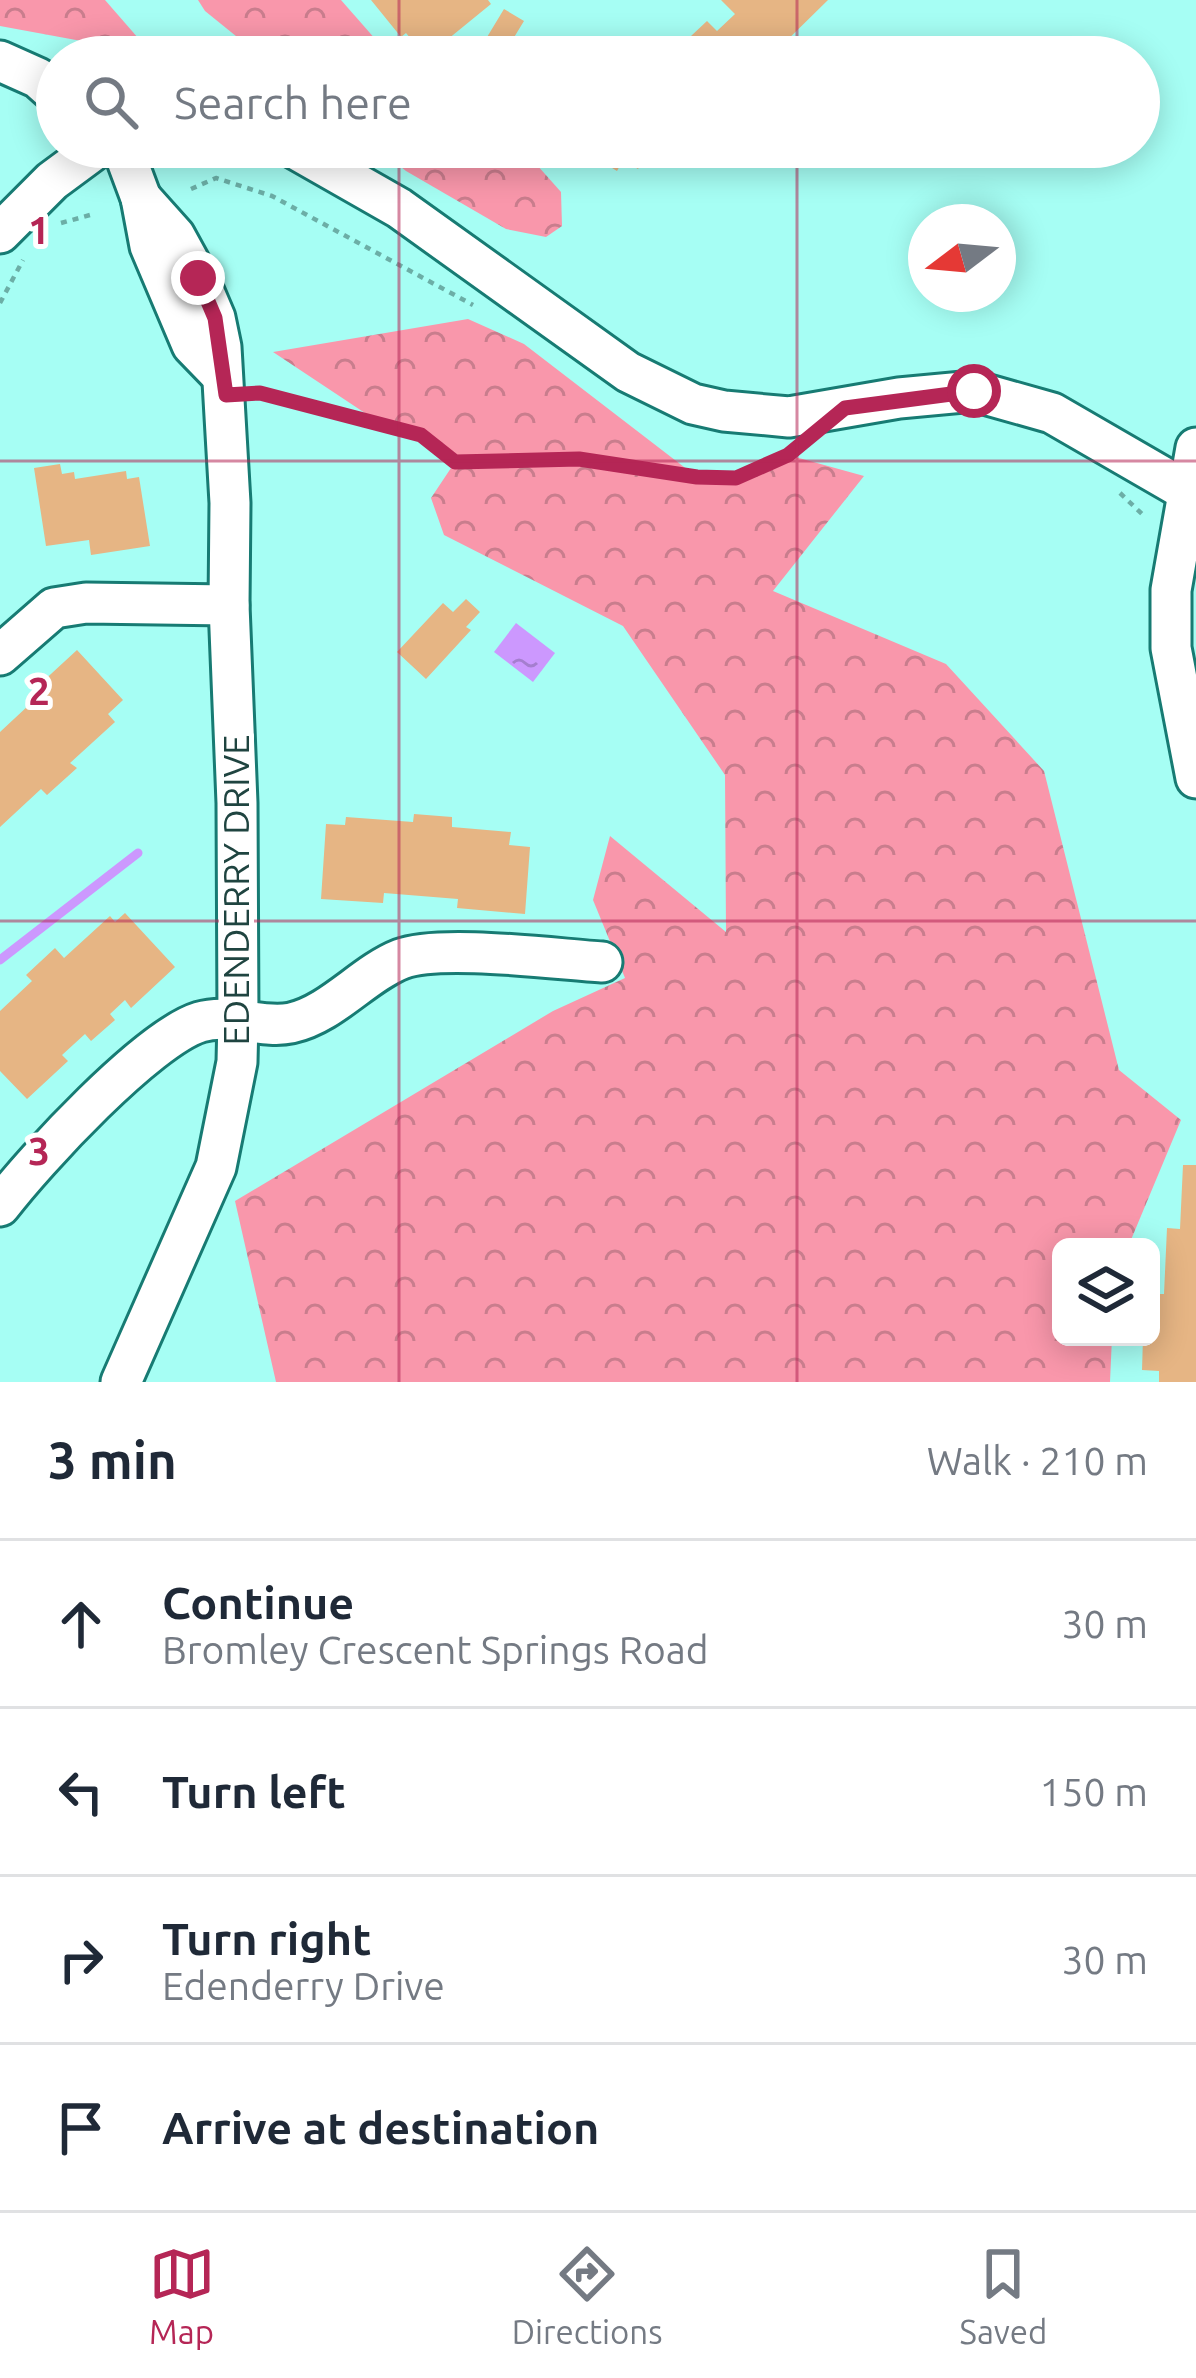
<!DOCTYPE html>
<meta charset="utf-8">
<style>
body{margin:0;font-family:Ubuntu,sans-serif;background:#f6f6f7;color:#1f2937}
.controls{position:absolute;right:36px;bottom:36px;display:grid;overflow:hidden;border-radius:18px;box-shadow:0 6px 30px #0003}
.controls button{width:108px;height:108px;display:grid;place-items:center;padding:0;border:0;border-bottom:3px solid #e0e1e3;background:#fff;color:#1f2937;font:60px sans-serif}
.compass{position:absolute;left:908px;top:204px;width:108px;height:108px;border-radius:50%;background:#fff;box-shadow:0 6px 30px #0003;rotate:254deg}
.stop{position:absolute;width:36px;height:36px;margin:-27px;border:9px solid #b52656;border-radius:50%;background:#fff}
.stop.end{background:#b52656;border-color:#fff;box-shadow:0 3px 12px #0008}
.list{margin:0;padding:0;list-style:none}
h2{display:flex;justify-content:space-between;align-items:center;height:156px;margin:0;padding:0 48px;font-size:51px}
h2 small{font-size:39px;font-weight:400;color:#747a83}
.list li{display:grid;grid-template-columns:78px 1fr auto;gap:36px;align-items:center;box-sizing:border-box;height:168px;padding:0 48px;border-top:3px solid #e0e1e3}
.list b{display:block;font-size:45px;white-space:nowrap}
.list p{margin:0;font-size:39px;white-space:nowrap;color:#747a83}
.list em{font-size:39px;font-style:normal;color:#747a83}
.icon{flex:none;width:66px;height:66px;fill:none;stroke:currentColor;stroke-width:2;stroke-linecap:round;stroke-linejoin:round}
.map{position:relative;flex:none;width:1196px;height:1382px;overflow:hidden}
.search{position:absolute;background:#fff;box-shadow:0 6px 30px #0003;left:36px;right:36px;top:36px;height:132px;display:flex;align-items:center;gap:30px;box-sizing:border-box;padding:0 42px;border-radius:66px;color:#747a83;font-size:45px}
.sheet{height:828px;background:#fff}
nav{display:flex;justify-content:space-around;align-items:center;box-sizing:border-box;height:168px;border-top:3px solid #e0e1e3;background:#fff;font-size:33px;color:#747a83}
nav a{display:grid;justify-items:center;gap:6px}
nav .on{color:#b52656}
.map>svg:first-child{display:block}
</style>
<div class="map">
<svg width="1196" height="1382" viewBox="0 0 1196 1382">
<defs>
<pattern id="forest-crowns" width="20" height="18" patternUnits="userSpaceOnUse" patternTransform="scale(3)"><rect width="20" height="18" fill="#f997ab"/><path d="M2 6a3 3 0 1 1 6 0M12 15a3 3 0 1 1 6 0" fill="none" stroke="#c97d8d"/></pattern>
<pattern id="water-ripples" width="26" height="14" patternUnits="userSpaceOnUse" patternTransform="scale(3)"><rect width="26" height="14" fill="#cc98fe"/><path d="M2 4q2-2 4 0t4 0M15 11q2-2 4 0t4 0" fill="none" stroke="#a57ecf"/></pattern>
</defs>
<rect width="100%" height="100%" fill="#a6fef4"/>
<g fill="url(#forest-crowns)">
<path d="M0,0H105L152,54L0,26Z"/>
<path d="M198,0H341L391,57H262L205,11Z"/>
<path d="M376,147H521L561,192L562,226L546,237L506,229L406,171Z"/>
<path d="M468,319L524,344L697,477L736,478L788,455L864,476L773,591L946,664L1044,771L1119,1070L1181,1120L1128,1247H1061V1337H1112L1110,1382H276L235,1201L553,1011L625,978L593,900L610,836L726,932L725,775L623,626L444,535L431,498L455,462L421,435L383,425L273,352Z"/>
</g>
<path fill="url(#water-ripples)" d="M516,623L555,653L533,682L494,652Z"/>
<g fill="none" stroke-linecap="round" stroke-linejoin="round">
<path stroke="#cc98fe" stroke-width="9" d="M0,960L138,853"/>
</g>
<g fill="#e6b584">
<path d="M371,0H488L491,4L426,57L406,33L401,37Z"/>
<path d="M721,0H828L770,57H711L691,36L707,21L717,31L735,14Z"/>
<path d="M504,9L524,21L513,39L543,57H475Z"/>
<path d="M555,38L587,57H544Z"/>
<path d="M578,147H651L638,169L623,160L617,171Z"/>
<path d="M60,464L62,474L74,472L75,479L126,471L127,479L139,477L150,546L91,555L89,540L46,546L34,468Z"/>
<path d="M466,599L480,612L466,627L471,630L426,679L397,652L443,603L453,612Z"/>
<path d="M77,650L123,700L108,714L115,722L70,763L77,768L47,795L41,789L0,827V732L44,691L39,685Z"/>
<path d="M414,814L452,817V827L511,832L509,845L530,847L525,914L457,908L458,899L384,893L383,903L321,899L326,824L345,825L346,817L413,822Z"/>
<path d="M125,913L175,967L131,1008L125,1000L110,1014L115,1020L91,1041L85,1034L62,1055L68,1061L27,1099L0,1071V1011L32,981L26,975L55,948L64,958L110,916L115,922Z"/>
<path d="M1183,1165H1196V1382H1159V1371L1142,1370L1143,1337H1151V1294H1164L1167,1228L1180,1229Z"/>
</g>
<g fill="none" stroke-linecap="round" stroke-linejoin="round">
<defs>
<g id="minor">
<path d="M0,61L38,78L57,95"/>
<path d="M122,147L141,198L150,246L192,345L222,376"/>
<path d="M292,147L399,208L628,372L693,404L724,411L789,417L899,398L974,391L1052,413L1187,491L1196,493"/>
<path d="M0,233L52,181L98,147"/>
<path d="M1196,448L1171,590V648L1196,778"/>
<path d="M0,655L54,608L86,603L229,605"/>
<path d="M0,1206C35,1160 148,1038 200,1022C230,1013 262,1029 291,1023C332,1014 363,974 401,959C440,944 555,959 602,962"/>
<path d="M121,1382L216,1167L237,1062L238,1019L237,803L229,605L230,503L221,347L215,318L198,278L175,236L141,198"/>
</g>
</defs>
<use href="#minor" stroke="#177b73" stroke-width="45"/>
<g stroke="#6caea6" stroke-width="4.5" stroke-dasharray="6 6" stroke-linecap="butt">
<path d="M191,189L216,178L272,196L473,305"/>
<path d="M61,223L90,215"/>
<path d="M0,303L23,260"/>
<path d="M255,393L421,435L455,462L579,459L697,477L736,478L792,452"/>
<path d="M1120,493L1142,514"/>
</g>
<use href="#minor" stroke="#fff" stroke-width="39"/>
</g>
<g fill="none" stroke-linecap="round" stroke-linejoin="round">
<path stroke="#b52656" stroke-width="15" d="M198,278L215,318L226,395L260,393L421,435L455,462L579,459L697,477L736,478L788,455L845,408L974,391"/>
</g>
<path fill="none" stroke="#b52656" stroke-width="3" stroke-opacity="0.55" d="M399,0V57M797,0V57M399,147V1382M797,147V1382M0,461H1196M0,921H1196"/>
<g text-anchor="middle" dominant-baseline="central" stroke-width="10" stroke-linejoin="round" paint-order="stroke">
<g font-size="36" fill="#1f4440" stroke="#fff">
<text transform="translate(235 890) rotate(-90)">EDENDERRY DRIVE</text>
</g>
</g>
<g font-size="39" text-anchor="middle" font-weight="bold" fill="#b52656" stroke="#fff" stroke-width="10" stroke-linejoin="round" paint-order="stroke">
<text x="39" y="244">1</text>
<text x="39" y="705">2</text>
<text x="39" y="1165">3</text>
</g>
</svg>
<div class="controls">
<button><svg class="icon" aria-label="layers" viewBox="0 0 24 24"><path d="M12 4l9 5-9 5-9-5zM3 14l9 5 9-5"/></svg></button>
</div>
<svg class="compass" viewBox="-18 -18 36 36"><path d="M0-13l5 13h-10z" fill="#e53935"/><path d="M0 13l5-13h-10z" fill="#747a83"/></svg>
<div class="stop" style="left:974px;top:391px"></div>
<div class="stop end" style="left:198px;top:278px"></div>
<div class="search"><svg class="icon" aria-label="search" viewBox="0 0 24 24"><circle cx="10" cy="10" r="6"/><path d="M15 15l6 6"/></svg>Search here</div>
</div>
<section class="sheet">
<h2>3 min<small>Walk · 210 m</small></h2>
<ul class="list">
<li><svg class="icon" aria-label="ahead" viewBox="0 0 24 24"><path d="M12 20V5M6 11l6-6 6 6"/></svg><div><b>Continue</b><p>Bromley Crescent Springs Road</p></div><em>30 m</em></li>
<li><svg class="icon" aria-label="left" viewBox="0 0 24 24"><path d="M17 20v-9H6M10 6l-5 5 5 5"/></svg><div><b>Turn left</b></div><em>150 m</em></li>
<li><svg class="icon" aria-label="right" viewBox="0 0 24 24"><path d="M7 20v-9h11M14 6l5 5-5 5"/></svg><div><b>Turn right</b><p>Edenderry Drive</p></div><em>30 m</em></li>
<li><svg class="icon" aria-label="arrive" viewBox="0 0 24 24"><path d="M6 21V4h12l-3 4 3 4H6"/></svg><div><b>Arrive at destination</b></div></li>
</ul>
</section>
<nav>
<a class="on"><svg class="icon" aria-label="map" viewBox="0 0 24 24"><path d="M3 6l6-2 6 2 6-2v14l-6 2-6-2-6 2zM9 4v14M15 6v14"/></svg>Map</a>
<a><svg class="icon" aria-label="directions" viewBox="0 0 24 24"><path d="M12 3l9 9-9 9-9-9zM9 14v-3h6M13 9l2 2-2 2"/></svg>Directions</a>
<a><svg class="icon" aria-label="saved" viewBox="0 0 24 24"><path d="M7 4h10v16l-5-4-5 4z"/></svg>Saved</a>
</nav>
